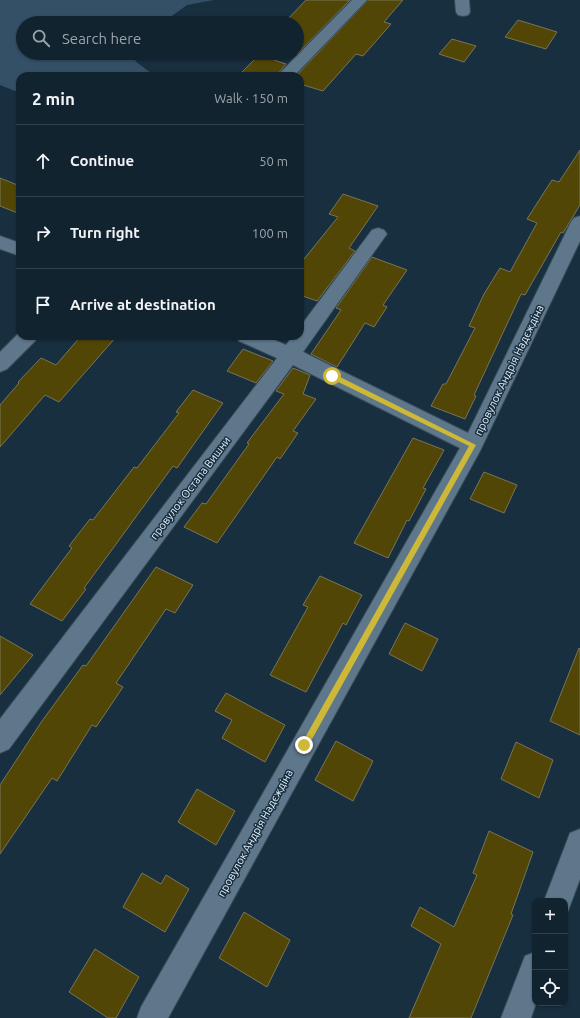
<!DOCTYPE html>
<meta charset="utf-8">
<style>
body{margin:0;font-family:Ubuntu,sans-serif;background:#1f2f3c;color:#f1f3f6}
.controls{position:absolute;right:12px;bottom:12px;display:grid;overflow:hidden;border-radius:8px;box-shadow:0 1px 3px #0004}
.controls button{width:36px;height:36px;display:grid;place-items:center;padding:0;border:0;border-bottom:1px solid #31404c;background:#122330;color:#f1f3f6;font:20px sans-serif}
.stop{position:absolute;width:12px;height:12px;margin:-9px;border:3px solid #ceb837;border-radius:50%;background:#fff}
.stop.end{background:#ceb837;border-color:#fff;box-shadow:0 1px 4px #0008}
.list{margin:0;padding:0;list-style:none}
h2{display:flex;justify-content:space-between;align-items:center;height:52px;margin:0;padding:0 16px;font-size:17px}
h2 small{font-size:13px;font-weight:400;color:#9ca4ab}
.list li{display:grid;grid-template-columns:26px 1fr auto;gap:12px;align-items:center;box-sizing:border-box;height:72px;padding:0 16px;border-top:1px solid #31404c}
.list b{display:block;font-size:15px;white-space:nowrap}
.list em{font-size:13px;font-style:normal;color:#9ca4ab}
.icon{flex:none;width:22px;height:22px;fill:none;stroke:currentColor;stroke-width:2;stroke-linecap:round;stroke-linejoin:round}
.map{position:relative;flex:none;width:580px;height:1018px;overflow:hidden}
.search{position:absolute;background:#122330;box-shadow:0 1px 3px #0004;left:16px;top:16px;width:288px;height:44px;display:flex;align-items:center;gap:10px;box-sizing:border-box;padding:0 14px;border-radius:22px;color:#9ca4ab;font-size:15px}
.panel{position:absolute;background:#122330;box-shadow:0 1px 3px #0004;left:16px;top:72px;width:288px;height:268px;border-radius:12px}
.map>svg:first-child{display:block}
</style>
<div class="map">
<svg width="580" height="1018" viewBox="0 0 580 1018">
<rect width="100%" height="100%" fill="#182f40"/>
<path fill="#335066" d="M0,0H214L187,5L169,18L175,23H23V53H145L135,61L155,76H20V93L0,85Z"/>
<g fill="#514605" stroke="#797458">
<path d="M306,0H350L297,54V23H284Z"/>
<path d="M368,0H403L384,22L391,24L363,56L356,54L323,91L300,84V76H296Z"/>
<path d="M518,20L557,32L546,49L505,37Z"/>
<path d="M452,39L476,46L464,62L439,54Z"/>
<path d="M259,55L286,64L276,76H238Z"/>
<path d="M580,150V205L563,233L561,232L525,295L521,294L474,395L476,396L465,419L431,406L443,384H446L475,328L469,326L484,294L500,268L510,272L537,223L527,219L552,180L559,182Z"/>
<path d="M0,178L20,186V214L0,206Z"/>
<path d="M343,194L378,206L349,248L355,251L317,301L300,295V264L338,217L329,214Z"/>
<path d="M372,257L407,270L383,305L387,307L374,327L365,323L337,367L311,354L341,310L336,308Z"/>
<path d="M81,336H117L59,402L45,395L0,447V405L19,383L18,382L41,358L56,365Z"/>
<path d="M243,349L273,361L256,383L227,371Z"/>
<path d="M293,368L310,375L303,394L316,399L293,431L298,433L280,459L277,457L217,543L184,527L202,503L206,504L249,444L247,443L284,394L276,391Z"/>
<path d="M193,390L223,403L177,468L173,466L84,588L86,589L62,621L30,604L72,548L69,546L90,519L93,520L134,467L137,468L179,413L176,412Z"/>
<path d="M413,438L444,450L423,488L426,489L409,521L407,520L388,558L354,543Z"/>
<path d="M484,472L517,485L504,513L470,499Z"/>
<path d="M156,567L193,585L175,613L166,609L116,683L123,687L96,727L92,725L57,781L52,778L0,854V785L42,721L83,665L86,666Z"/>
<path d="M320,576L362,595L346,625L343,623L306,692L270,675L308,607L303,605Z"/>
<path d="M405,623L438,639L422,671L389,654Z"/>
<path d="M0,636L33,655L0,695Z"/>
<path d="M579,648L580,649V735L550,721Z"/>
<path d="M226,693L285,725L265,762L222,738L232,720L215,711Z"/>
<path d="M336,741L373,761L353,801L315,780Z"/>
<path d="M516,742L553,760L539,798L501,779Z"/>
<path d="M197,789L235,811L216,845L178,822Z"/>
<path d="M489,831L533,852L511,914L513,915L471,1018H409L441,944L411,926L420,907L454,927L477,875L473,873Z"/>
<path d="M142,873L161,884L166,875L189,889L165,932L123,907Z"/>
<path d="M244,912L290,940L267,987L219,958Z"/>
<path d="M95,949L139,977L116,1018H108L69,992Z"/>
</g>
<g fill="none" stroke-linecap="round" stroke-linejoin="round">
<defs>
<g id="minor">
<path d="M352,0H367L294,76H277Z"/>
<path d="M455,0H469L470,12L468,15L463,16L458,15L456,12Z"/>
<path d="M580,216V241L480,451L168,1018H137L141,1007L460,448L293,365L9,749L0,753V719L277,358L239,341L236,336H265L286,345L293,336H300V327L372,230L378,228L384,230L387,234L384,238L303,352L468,433L571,222L574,218Z"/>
<path d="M0,236L20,243V256L0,249Z"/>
<path d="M20,332V336H38L35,341L7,369L0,372V352Z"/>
<path d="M580,829V879L568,911L565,912V901H544L570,833Z"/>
<path d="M535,952V1003H536L531,1018H501L525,956Z"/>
</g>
</defs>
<use href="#minor" stroke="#384c5a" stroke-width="2"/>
<use href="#minor" fill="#5e778a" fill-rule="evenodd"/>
</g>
<path fill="#ceb837" d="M330,374H334L476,445L307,748L304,749L301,745L302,743L469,446L330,378Z"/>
<g text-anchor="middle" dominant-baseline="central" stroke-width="3" stroke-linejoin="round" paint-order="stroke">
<g font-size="11" fill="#e5f3fe" stroke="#182f40">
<text transform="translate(509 370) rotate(-64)">провулок Андрія Надєждіна</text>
<text transform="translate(190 488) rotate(-53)">провулок Остапа Вишни</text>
<text transform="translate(255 833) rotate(-61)">провулок Андрія Надєждіна</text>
</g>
</g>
</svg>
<div class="controls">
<button>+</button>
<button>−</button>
<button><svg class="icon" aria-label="locate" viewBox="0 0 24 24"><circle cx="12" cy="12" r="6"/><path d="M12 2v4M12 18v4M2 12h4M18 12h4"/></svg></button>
</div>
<div class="stop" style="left:332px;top:376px"></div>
<div class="stop end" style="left:304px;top:745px"></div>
<div class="search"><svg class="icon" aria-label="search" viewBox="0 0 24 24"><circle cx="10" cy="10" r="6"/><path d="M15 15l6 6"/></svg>Search here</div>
<section class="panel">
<h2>2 min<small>Walk · 150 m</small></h2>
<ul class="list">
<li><svg class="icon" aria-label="ahead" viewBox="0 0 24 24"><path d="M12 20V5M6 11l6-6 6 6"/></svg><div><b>Continue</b></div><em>50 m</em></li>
<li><svg class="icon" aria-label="right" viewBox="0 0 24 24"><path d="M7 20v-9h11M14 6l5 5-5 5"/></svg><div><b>Turn right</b></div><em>100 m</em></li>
<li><svg class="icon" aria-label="arrive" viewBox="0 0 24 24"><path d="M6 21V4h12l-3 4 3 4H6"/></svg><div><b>Arrive at destination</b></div></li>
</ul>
</section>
</div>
